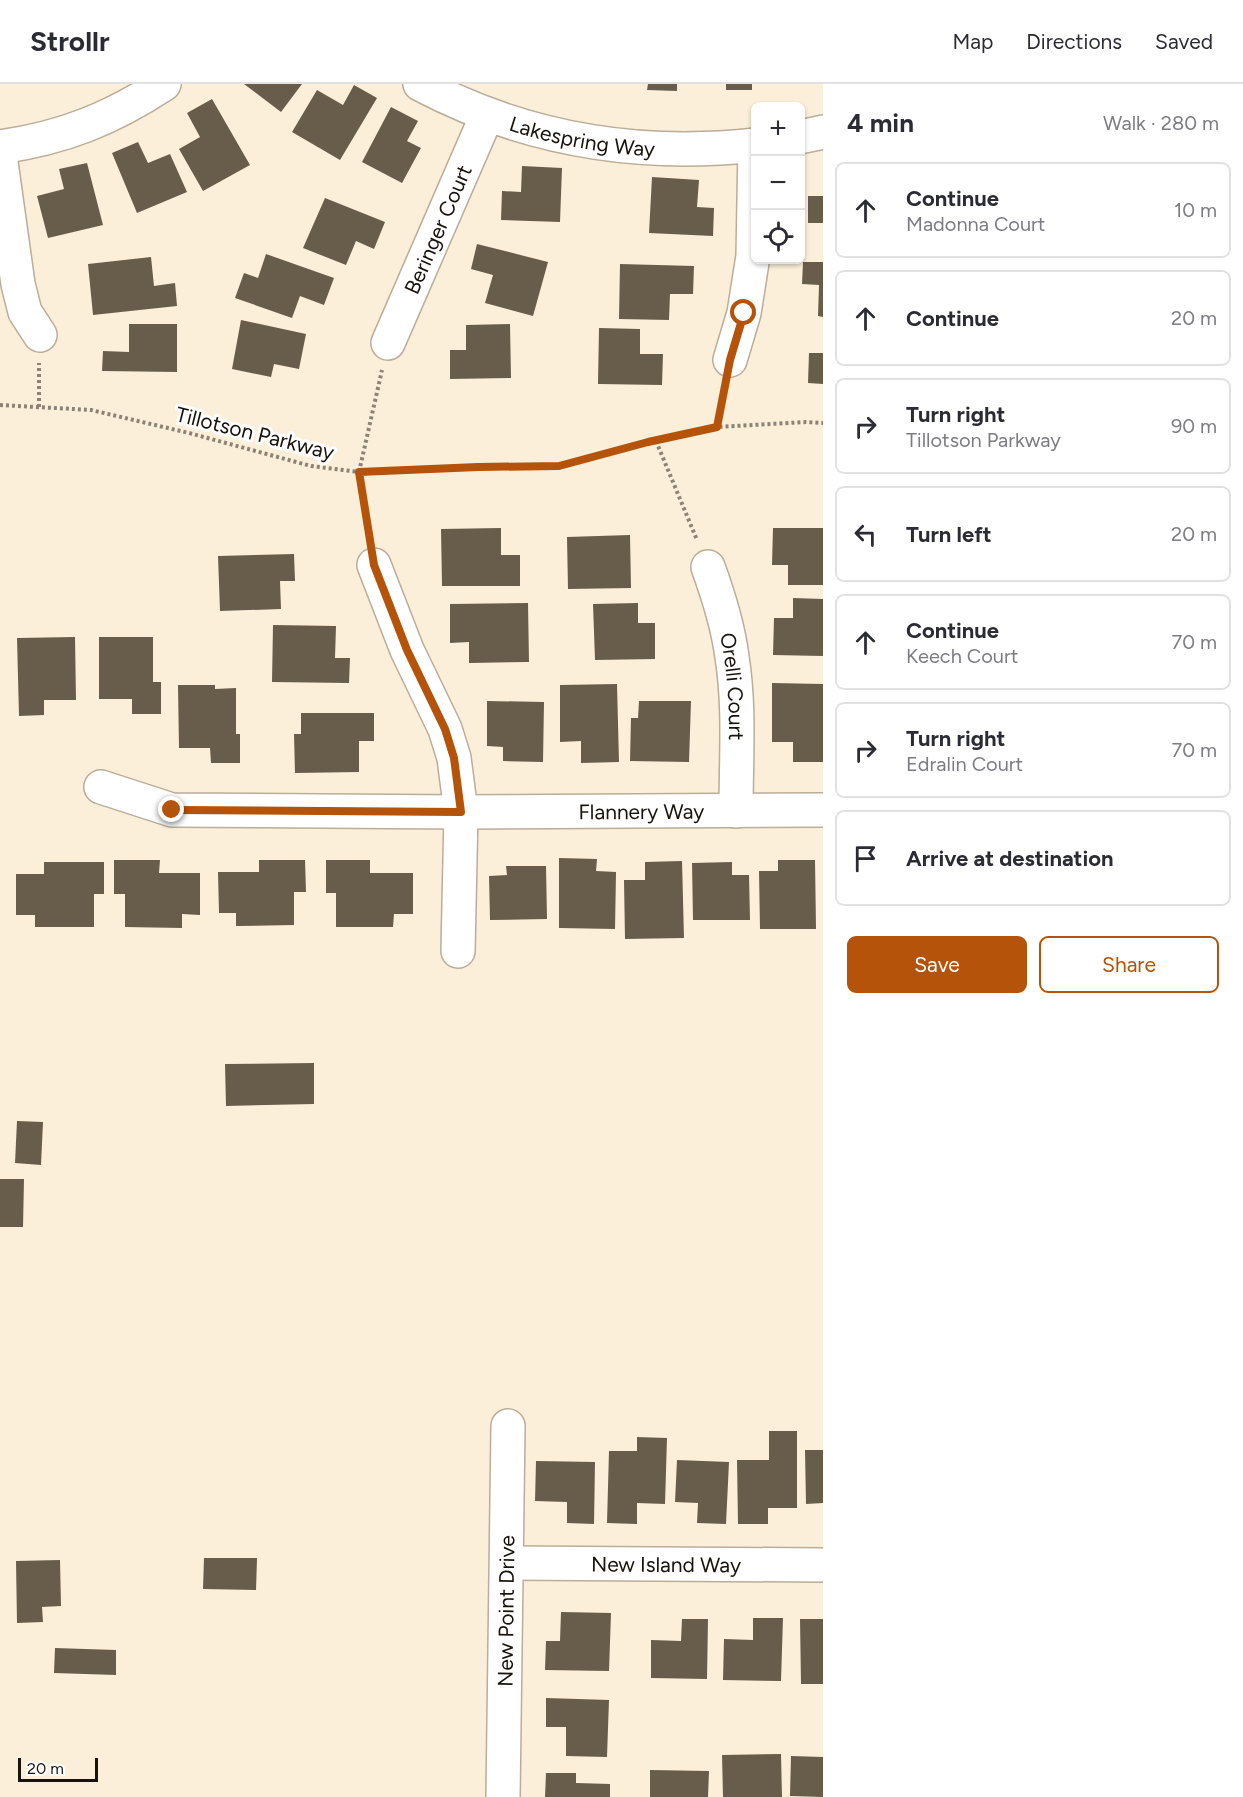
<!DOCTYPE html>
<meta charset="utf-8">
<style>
body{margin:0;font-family:Figtree,sans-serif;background:#f2f2f3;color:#2b2b33}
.controls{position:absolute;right:18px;top:18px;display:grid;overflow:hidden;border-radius:9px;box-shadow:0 2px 4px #0004}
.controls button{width:54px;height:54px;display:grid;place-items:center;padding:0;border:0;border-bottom:2px solid #e1e1e2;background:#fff;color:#2b2b33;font:30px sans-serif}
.scale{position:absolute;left:18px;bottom:15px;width:80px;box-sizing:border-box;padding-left:6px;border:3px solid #18130c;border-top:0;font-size:16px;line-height:21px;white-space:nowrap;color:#18130c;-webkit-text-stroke:4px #fefefe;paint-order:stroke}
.stop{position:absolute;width:18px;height:18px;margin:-14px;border:4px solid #b45309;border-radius:50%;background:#fff}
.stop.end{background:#b45309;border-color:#fff;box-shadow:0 2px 6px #0008}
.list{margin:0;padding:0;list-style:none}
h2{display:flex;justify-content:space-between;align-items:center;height:78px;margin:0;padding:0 24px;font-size:26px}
h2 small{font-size:20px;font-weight:400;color:#7c7c81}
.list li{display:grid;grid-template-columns:39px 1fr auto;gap:18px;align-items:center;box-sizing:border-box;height:96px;margin:0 12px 12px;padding:0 12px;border:2px solid #e1e1e2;border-radius:9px}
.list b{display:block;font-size:22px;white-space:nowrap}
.list p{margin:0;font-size:20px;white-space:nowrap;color:#7c7c81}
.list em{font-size:20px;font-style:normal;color:#7c7c81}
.actions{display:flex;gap:12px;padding:18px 24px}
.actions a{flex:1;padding:14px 0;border:2px solid #b45309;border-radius:9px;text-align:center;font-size:21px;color:#b45309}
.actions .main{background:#b45309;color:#fff}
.icon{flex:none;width:33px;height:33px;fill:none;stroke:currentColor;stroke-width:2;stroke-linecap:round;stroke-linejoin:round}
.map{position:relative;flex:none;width:823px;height:1713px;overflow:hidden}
header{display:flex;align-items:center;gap:36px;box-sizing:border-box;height:84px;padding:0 30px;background:#fff;border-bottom:2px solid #e1e1e2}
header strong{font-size:28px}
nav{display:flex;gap:33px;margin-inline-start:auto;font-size:21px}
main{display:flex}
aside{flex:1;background:#fff}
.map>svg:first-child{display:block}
</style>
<header>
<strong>Strollr</strong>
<nav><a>Map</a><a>Directions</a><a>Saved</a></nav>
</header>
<main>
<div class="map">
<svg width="823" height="1713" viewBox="0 0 823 1713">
<rect width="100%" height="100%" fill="#fcefd9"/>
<g fill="#685d4a">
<path d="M244,0H302L281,28Z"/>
<path d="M648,0H677V7L647,6Z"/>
<rect x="726" y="0" width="26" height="6"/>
<path d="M354,1L377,14L340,76L292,48L317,6L343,21Z"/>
<path d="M212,15L250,81L203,107L179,65L200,53L187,29Z"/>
<path d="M391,23L418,37L407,57L421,64L402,99L362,78Z"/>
<path d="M138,58L148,79L170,70L187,108L137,129L112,69Z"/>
<path d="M87,79L103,141L48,154L37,112L64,105L59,85Z"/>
<path d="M522,82L562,84L560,138L501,136L502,107L521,108Z"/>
<path d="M652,93L699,96L697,123L714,124L713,152L649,149Z"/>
<rect x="808" y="112" width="15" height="27"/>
<path d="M325,114L385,138L374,165L356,157L346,181L303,164Z"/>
<path d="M477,160L548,178L533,232L485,219L493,191L471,185Z"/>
<path d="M266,170L334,194L324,221L300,212L292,234L235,214L244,189L258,194Z"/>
<path d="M151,173L154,202L175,199L177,222L93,231L88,180Z"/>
<path d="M803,178H823V233L818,232L819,201L802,200Z"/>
<path d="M620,180L694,182L693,210H670L669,236L619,235Z"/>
<path d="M241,236L306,250L299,285L274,280L271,293L232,285Z"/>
<path d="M129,240H177V288L102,287L103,267L129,268Z"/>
<path d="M510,240L511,294L450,295V266H466V241Z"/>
<path d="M599,244L640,245V270H663L662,301L598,300Z"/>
<path d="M809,269H823V300L808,299Z"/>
<path d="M501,444V471H520V502H442L441,445Z"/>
<path d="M773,444H823V501H788V481H772Z"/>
<path d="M630,451L631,504L568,505L567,453Z"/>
<path d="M294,470L295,497H280L281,525L220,527L218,472Z"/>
<path d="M793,514L823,515V572L773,571L774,534H793Z"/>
<path d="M528,519L529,578L469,579V558L450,559V520Z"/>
<path d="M638,519V539H655V575L595,576L593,520Z"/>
<path d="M273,541L336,542L335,574H350L349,599L272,598Z"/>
<path d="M75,553L76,616H44V631L19,632L17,554Z"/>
<path d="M99,553H153V598H161V630H132V615H99Z"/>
<path d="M772,599L823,600V678H793V658H772Z"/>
<path d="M617,600L619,678L581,679V657L560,658V601Z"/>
<path d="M178,601H215V605L236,604V650H240V679H211L210,664H179Z"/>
<path d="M487,617L544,618L543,678L503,677V663L487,662Z"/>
<path d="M639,617H691L689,678L630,677L631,634H638Z"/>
<path d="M301,629H374V657H359V688L295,689L294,650H301Z"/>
<path d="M559,774L597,775L596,787L616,788L615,845L559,844Z"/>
<path d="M114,776H160L159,789H200V831L182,830V844L125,843V810H114Z"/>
<path d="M259,776H305L306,808H294V841L236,842V829H219L218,788H259Z"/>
<path d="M326,776H370V789H413V830H394L393,843H336V809H326Z"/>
<path d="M778,776H815L816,845H760L759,787H778Z"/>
<path d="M682,777L684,854L625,855L624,796H645V778Z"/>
<path d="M44,778H104V810H94V843H35V831H16V790H44Z"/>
<path d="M732,778V791H749L750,836H693L692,779Z"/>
<path d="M506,782H546L547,835L490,836L489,792L507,791Z"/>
<path d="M314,979V1020L226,1022L225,980Z"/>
<path d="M17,1037L43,1038L41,1081L15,1079Z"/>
<path d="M0,1095H24L23,1143H0Z"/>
<path d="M769,1347H797V1424H768V1440H738L737,1376H769Z"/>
<path d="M637,1353L667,1354L665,1420L637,1419V1440L607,1439L609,1367H637Z"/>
<path d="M805,1366H823V1419L806,1420Z"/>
<path d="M677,1376L729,1378L726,1440L697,1439L698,1419L675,1418Z"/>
<path d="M536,1377L595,1378L594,1440L567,1439V1418L535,1417Z"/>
<path d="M204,1474H257L256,1506L203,1505Z"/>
<path d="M60,1476L61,1522L42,1523L43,1538L17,1539L16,1477Z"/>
<path d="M561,1528L611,1529L609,1587L545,1586L546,1557H560Z"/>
<path d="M753,1534H783L781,1597L723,1596L724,1555L753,1556Z"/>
<path d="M682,1535H708L707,1595L651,1594V1556L681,1557Z"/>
<path d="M800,1535H823V1600H801Z"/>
<path d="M55,1564L116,1566V1591L54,1589Z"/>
<path d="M546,1614L609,1616L607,1673L566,1672V1643H546Z"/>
<path d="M781,1670L782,1713H723L722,1671Z"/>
<path d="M791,1672L823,1673V1713L790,1712Z"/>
<path d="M650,1686L709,1687L708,1713H650Z"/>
<path d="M546,1689H576V1699L610,1700V1713H545Z"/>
</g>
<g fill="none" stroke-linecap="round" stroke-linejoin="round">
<defs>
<g id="minor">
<path id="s1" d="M420,0C526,56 637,74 756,61"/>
<path d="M800,53L823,48"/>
<path d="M0,63C63,54 111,35 164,0"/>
<path d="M0,71L18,200L25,228L40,251"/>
<path id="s2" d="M388,259L487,31"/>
<path d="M730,276L744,229L753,172L755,61"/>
<path d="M374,481L407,566L445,645L454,674L461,728L458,867"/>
<path id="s3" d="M708,483C719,513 728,542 732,573C740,623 736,676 736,727"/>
<path id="s4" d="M101,703L172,726L461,728L823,726"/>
<path id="s5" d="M508,1479L823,1481"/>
<path id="s6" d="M503,1713L508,1342"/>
</g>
</defs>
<use href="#minor" stroke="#baad99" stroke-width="36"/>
<g stroke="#8c8374" stroke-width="4" stroke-dasharray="3 3" stroke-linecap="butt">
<path d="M0,321L91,326L189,349L311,382L359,388L478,383L559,382L648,358L716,343L806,338L823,339"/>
<path d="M39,323V279"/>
<path d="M717,343L724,303"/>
<path d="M656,357L697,456"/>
<path d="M370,453L359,388L382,286"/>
</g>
<use href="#minor" stroke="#fff" stroke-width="33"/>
</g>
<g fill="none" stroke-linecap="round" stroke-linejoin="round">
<path stroke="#b45309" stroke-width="8" d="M172,726L461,728L454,674L445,645L407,566L374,481L359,388L478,383L559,382L648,358L717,343L730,276L744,229"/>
</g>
<g text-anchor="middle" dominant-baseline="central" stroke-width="6" stroke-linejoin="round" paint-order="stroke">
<g font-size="21" fill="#18130c" stroke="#fefefe">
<text stroke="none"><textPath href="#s1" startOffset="172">Lakespring Way</textPath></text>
<text stroke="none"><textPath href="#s2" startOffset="124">Beringer Court</textPath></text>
<text transform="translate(255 349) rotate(14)">Tillotson Parkway</text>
<text stroke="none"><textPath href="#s3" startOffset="123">Orelli Court</textPath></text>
<text stroke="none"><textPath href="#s4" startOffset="544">Flannery Way</textPath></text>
<text stroke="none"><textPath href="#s5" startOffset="158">New Island Way</textPath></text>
<text stroke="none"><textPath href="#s6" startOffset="186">New Point Drive</textPath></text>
</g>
</g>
</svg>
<div class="controls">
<button>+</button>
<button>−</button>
<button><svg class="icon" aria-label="locate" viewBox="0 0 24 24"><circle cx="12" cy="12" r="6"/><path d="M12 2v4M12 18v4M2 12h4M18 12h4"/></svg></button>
</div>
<div class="scale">20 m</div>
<div class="stop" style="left:744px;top:229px"></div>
<div class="stop end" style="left:172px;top:726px"></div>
</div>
<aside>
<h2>4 min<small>Walk · 280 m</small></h2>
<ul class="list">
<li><svg class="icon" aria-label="ahead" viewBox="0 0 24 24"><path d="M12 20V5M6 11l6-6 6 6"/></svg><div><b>Continue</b><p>Madonna Court</p></div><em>10 m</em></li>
<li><svg class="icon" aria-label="ahead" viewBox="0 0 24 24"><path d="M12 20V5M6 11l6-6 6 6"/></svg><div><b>Continue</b></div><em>20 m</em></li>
<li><svg class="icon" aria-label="right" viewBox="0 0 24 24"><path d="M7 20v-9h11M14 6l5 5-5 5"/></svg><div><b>Turn right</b><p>Tillotson Parkway</p></div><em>90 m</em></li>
<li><svg class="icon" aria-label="left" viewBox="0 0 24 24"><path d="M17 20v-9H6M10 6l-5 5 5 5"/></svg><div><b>Turn left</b></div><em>20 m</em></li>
<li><svg class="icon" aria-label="ahead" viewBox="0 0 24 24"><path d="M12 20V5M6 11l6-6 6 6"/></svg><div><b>Continue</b><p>Keech Court</p></div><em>70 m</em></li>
<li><svg class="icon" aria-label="right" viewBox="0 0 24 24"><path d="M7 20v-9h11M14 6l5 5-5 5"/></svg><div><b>Turn right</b><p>Edralin Court</p></div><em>70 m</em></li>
<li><svg class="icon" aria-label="arrive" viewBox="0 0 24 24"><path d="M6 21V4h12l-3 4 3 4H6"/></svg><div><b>Arrive at destination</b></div></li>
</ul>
<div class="actions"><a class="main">Save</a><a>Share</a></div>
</aside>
</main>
